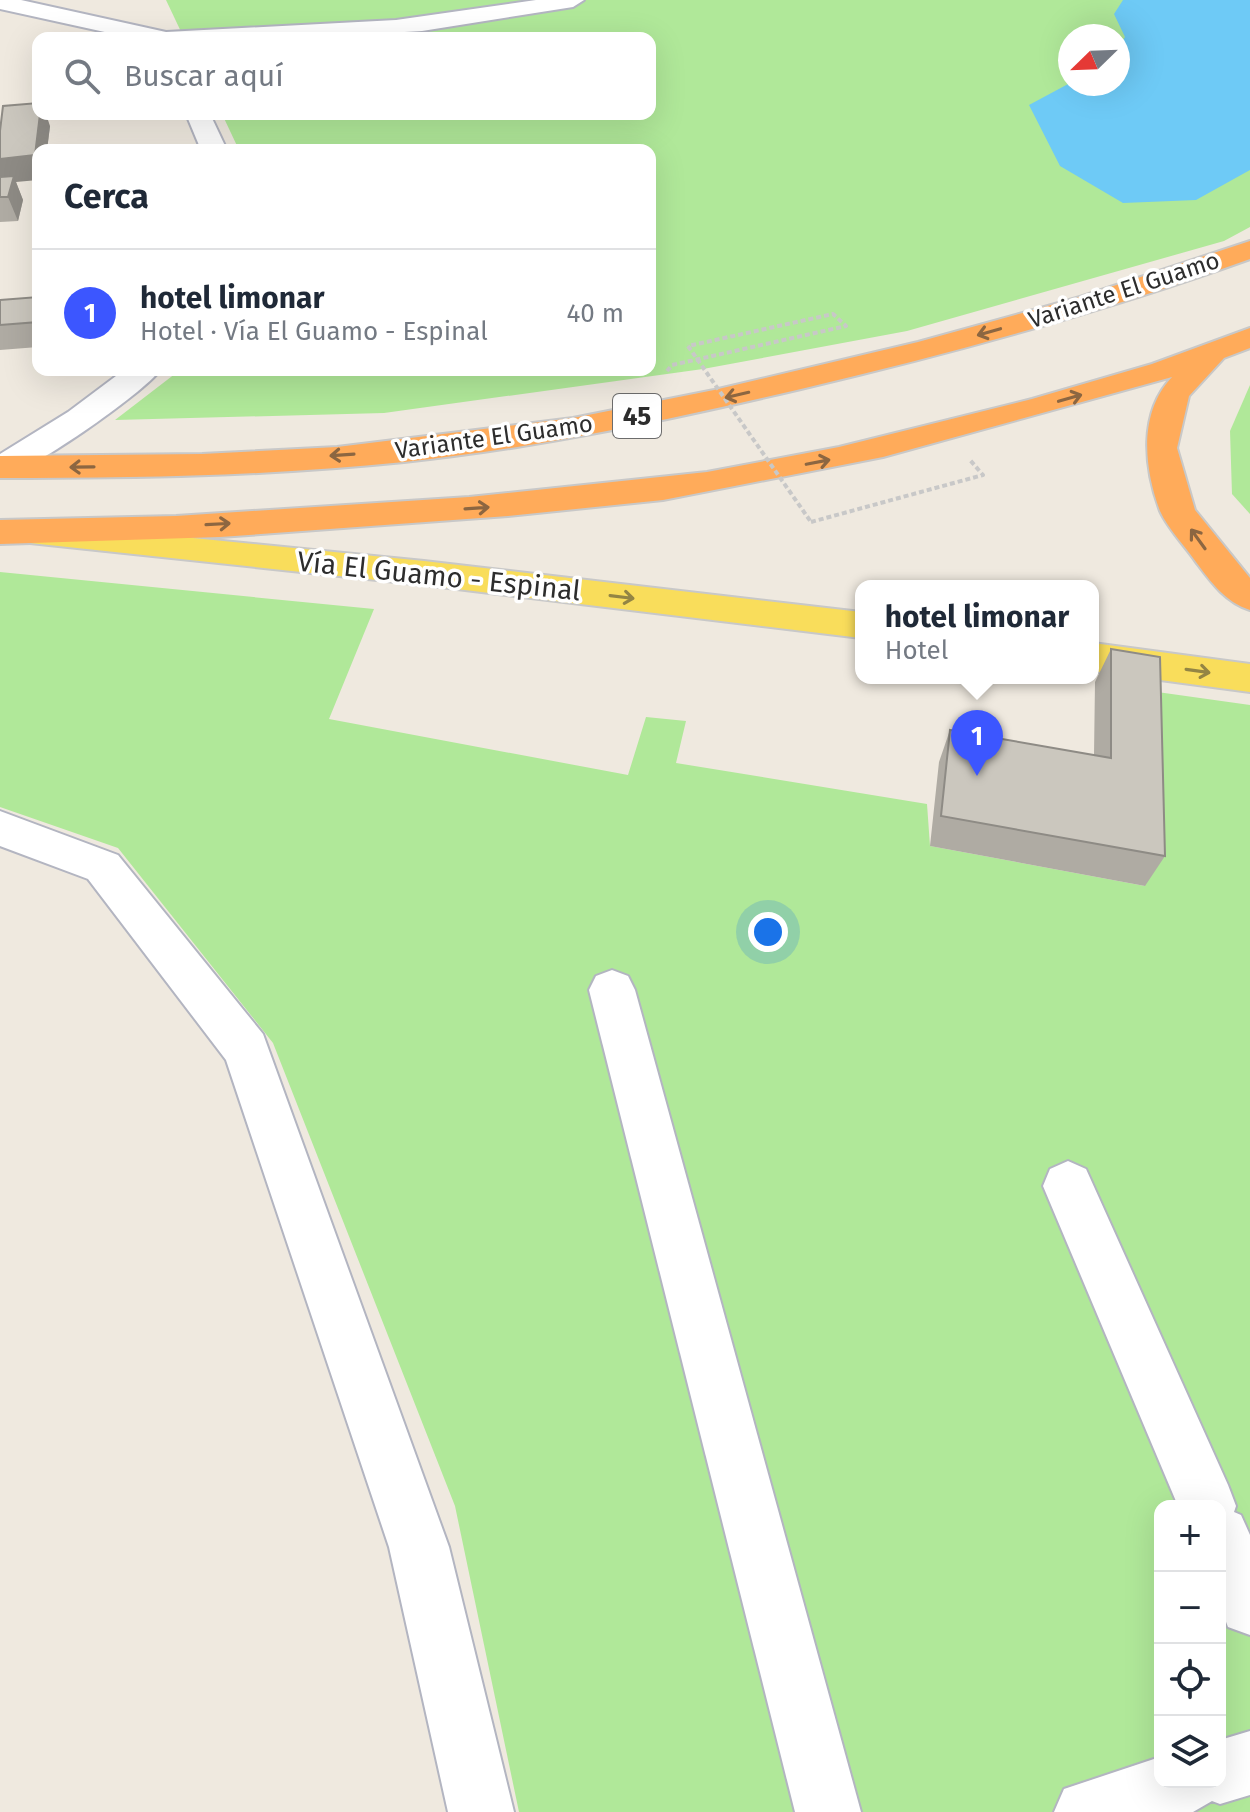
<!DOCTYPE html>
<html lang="es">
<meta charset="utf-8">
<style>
body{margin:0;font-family:"Fira Sans",sans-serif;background:#f2f2f3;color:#1f2937}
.controls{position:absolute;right:24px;bottom:24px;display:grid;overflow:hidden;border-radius:16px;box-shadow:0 8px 32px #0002}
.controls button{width:72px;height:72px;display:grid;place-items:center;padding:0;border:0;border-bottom:2px solid #e0e1e3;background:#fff;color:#1f2937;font:40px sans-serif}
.compass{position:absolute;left:1058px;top:24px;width:72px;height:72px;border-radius:50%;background:#fff;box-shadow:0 8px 32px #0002;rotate:247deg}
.you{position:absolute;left:768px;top:932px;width:28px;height:28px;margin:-20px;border:6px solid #fff;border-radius:50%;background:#1a73e8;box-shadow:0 0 0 12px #1a73e833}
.badge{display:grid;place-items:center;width:52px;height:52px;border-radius:50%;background:#3c56ff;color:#fff;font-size:26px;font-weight:700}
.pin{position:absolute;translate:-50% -66px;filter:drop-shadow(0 2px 4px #0008)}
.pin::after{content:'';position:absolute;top:42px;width:28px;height:24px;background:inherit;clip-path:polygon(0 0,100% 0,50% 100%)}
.popup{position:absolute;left:855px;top:580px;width:244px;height:104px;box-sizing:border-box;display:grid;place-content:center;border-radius:16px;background:#fff;filter:drop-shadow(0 2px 6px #0005);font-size:26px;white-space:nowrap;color:#747a83}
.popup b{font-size:30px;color:#1f2937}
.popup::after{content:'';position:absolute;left:50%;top:100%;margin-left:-16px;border:16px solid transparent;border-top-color:#fff}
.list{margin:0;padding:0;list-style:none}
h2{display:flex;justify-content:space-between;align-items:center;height:104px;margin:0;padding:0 32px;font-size:34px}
h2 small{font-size:26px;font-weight:400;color:#747a83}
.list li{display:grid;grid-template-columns:52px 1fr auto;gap:24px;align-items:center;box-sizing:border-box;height:128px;padding:0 32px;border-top:2px solid #e0e1e3}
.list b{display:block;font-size:30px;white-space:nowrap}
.list p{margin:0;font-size:26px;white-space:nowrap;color:#747a83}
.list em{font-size:26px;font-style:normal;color:#747a83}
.icon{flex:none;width:44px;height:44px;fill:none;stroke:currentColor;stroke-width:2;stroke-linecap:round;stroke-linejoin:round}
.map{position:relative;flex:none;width:1250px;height:1812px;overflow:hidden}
.search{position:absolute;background:#fff;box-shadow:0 8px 32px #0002;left:32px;top:32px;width:624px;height:88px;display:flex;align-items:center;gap:20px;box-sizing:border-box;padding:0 28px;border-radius:16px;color:#747a83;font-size:30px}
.panel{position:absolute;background:#fff;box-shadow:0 8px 32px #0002;left:32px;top:144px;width:624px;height:232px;border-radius:16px}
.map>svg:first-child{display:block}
</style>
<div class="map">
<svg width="1250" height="1812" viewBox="0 0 1250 1812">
<rect width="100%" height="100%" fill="#efe9df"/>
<g fill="#b0e899" fill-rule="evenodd">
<path d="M166,0H1250V227L1224,241L907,331L703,369L384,413L115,420L180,370H650V150H239L222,114H650V38H184ZM1070,36H1118V84H1070Z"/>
<path d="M1250,385V514L1232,494L1230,431Z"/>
<path d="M0,572L374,609L329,719L628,775L646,717L686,721L676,763L927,804L930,846L1145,886L1143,690L1250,705V1812H519L455,1506L273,1043L118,848L0,807ZM1160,1506H1220V1782H1160Z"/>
</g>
<path fill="#6ecaf6" d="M1123,0H1250V170L1196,200L1123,203L1060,166L1029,105L1070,83L1118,84V48L1125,37L1114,14Z"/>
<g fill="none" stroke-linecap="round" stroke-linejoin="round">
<defs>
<g id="minor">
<path d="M0,0H21L166,32L396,20L536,0H584L573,7L422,31L300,38H132L0,9Z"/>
<path d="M186,114H210L227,150H201Z"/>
<path d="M124,370H160C145,392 24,477 0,477V454L68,412Z"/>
<path d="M0,811L118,855L263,1034L449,1547L514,1812H448L389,1547L226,1060L88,879L0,846Z"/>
<path d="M612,970L628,976L635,990L861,1812H795L589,990L596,976Z"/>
<path d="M1068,1161L1086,1169L1228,1485L1236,1506L1234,1512L1241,1515L1250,1535V1635L1228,1627L1220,1606V1506H1178L1043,1186L1050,1169Z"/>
<path d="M1250,1731V1795L1220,1804L1212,1801L1193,1812H1054L1064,1789L1160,1757V1782H1220V1740Z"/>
</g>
<g id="major">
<path d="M42,523L424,561L861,612V638L424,585L30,543L24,535L30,527Z"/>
<path d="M1093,643L1250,664V692L1093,671Z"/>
</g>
<g id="highway">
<path d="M1250,241V259C1103,312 953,353 801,389C669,420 538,448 404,462C269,476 135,478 0,478V456L202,454L337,447L573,418L714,390L918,342L1080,297Z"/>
<path d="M1250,328V348L1224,358L1189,396L1177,448L1195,510L1250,578V610C1225,602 1211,582 1196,562C1185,546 1168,529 1160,511C1144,468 1138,413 1172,377L883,457L663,500L508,516L220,537L0,544V520L176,516L469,497L707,472L839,447L1032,399L1152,364Z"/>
</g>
</defs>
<use href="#minor" stroke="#b3b5c1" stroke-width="4"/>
<use href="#major" stroke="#c8c8c8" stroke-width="4"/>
<use href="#highway" stroke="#c8c8c8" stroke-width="4"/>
<g stroke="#c8c8c8" stroke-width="4" stroke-dasharray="5 3" stroke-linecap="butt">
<path d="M667,371L672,365L846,326L833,314L688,346"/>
<path d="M811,522L983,475L970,460"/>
</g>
<use href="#minor" fill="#fff" fill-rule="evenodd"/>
<use href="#major" fill="#f9dd5b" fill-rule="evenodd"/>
<use href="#highway" fill="#ffab5a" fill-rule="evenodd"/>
<path stroke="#c8c8c8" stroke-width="4" stroke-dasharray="5 3" stroke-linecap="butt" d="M688,346L811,522"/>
</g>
<g fill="#afaba3">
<path d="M50,126L47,150H38L16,182L23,200L18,221L0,222V131Z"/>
<path d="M38,297V347L0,350V300Z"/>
<path d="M1111,649L1165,856L1145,886L930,846L939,762L950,730L1094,755L1095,682Z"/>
</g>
<path fill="#8e8b85" d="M40,114H46L50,126L47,150H38V180L16,182L23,200L18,221L8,197L0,183V159Z"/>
<g fill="#cbc7be" stroke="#8e8b85" stroke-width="2">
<path d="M38,103V114H40L35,155L0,159V131L3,106Z"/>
<path d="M14,176L8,197H0V177Z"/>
<path d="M38,297V322L0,325V300Z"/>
<path d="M1111,649L1160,657L1165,856L941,816L950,730L1111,758Z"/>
</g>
<defs><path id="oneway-shaft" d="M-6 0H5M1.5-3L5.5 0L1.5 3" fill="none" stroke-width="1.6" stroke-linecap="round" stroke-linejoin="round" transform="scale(2)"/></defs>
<g stroke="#8c6641">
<use href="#oneway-shaft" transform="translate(989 332) rotate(164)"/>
<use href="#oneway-shaft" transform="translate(737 395) rotate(167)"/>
<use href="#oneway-shaft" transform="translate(1070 398) rotate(-16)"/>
<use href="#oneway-shaft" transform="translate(342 455) rotate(176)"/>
<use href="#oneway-shaft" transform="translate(818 462) rotate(-11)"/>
<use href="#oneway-shaft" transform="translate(82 467) rotate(179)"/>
<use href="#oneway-shaft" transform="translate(477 508) rotate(-4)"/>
<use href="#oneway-shaft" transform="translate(218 524) rotate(-3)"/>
<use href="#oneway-shaft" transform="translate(1198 539) rotate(-126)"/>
</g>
<g stroke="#938544">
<use href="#oneway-shaft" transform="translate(622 597) rotate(7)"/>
<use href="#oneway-shaft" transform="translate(1198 671) rotate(8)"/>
</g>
<g text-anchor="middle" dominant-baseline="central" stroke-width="7" stroke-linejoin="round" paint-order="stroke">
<g font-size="24" fill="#2d2d2d" stroke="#fff">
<text transform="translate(1124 290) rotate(-18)">Variante El Guamo</text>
<text transform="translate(494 437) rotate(-8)">Variante El Guamo</text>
</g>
<rect fill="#fff" stroke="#6c6c6c" stroke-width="2" x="613" y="394" width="48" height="44" rx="6"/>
<g font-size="26" font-weight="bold" fill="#2d2d2d">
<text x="637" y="416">45</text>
</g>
<g font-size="28" fill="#2d2d2d" stroke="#fff">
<text transform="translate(439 576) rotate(6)">Vía El Guamo - Espinal</text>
</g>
</g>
</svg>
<div class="controls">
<button>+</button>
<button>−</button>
<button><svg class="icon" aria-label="locate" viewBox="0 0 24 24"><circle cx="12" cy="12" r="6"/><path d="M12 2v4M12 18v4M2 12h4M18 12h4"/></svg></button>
<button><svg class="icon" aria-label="layers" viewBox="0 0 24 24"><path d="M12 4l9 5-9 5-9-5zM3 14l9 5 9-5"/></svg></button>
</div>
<svg class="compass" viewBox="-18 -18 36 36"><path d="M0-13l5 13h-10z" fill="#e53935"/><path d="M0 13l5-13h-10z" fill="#747a83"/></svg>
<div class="you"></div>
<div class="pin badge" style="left:977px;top:776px">1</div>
<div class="popup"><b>hotel limonar</b>Hotel</div>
<div class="search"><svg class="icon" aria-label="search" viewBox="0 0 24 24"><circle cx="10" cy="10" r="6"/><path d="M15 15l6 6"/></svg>Buscar aquí</div>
<section class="panel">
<h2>Cerca<small></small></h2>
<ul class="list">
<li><span class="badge">1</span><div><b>hotel limonar</b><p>Hotel · Vía El Guamo - Espinal</p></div><em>40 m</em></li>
</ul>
</section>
</div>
